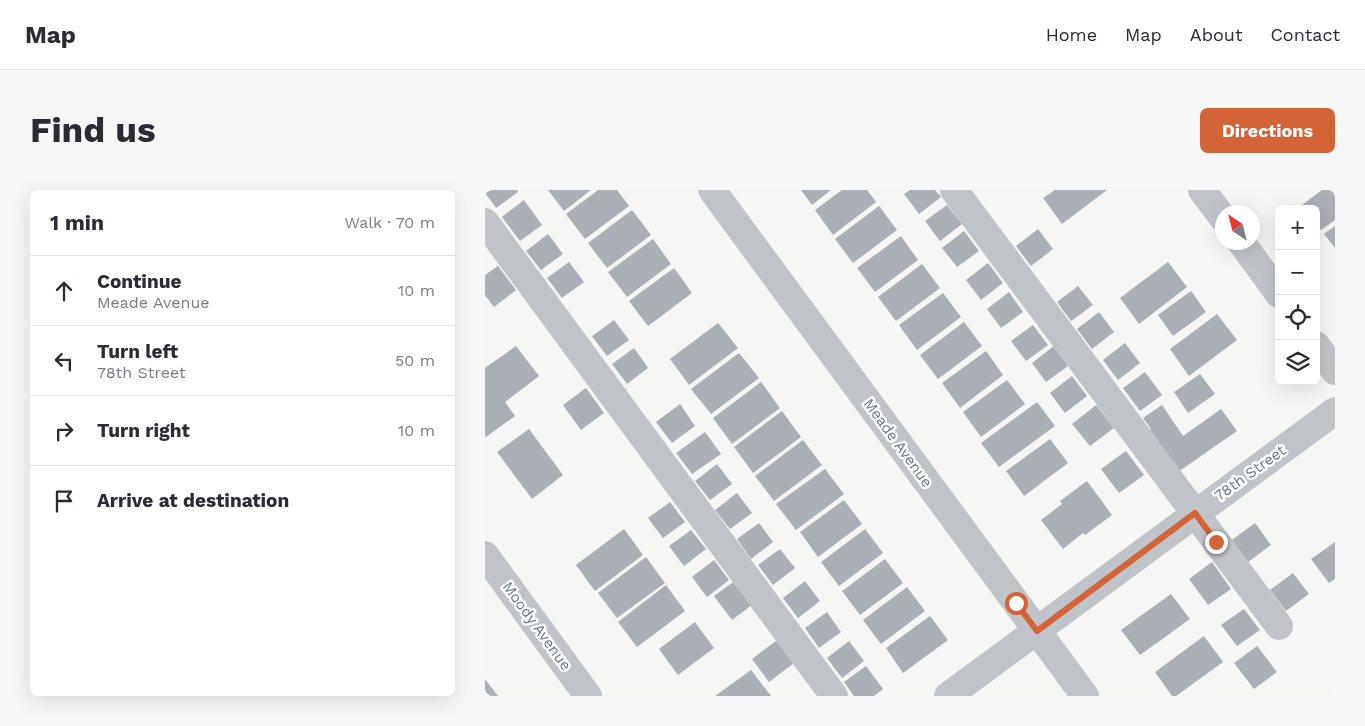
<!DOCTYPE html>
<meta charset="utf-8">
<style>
body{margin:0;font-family:"Work Sans",sans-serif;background:#f7f7f7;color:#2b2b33}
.controls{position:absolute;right:15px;top:15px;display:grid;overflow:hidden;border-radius:8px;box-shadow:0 5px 20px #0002}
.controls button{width:45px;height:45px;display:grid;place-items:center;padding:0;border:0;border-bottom:1px solid #e1e1e2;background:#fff;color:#2b2b33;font:25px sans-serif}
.compass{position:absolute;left:730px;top:15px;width:45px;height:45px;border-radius:50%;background:#fff;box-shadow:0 5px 20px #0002;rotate:325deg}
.stop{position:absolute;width:15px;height:15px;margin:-11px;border:4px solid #d36438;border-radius:50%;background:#fff}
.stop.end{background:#d36438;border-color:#fff;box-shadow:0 1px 5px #0008}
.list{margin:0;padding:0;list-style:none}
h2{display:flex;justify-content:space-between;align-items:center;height:65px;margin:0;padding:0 20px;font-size:21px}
h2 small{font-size:16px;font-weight:400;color:#7c7c81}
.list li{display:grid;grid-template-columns:32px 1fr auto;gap:15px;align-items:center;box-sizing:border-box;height:70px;padding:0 20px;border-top:1px solid #e1e1e2}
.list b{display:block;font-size:19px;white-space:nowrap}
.list p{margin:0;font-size:16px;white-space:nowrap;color:#7c7c81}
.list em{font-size:16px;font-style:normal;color:#7c7c81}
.icon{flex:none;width:28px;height:28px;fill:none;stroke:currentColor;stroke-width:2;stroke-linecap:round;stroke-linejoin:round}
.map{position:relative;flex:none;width:850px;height:506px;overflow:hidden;border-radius:8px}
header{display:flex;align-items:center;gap:30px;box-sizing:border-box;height:70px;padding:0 25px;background:#fff;border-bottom:1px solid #e1e1e2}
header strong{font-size:24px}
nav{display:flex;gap:28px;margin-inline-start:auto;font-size:18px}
.intro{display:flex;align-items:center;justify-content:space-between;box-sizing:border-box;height:120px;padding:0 30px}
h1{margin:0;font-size:35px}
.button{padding:12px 22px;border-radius:8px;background:#d36438;color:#fff;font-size:18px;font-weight:700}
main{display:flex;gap:30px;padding:0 30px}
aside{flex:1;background:#fff;border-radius:8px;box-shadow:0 5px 20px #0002}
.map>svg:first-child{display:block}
</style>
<header>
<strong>Map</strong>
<nav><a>Home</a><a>Map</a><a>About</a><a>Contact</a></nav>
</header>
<div class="intro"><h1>Find us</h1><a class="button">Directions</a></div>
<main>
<aside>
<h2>1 min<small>Walk · 70 m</small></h2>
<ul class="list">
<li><svg class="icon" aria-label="ahead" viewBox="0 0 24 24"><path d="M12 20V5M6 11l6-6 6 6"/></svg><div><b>Continue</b><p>Meade Avenue</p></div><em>10 m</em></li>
<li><svg class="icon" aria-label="left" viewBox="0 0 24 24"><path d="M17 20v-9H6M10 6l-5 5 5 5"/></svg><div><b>Turn left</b><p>78th Street</p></div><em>50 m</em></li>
<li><svg class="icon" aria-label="right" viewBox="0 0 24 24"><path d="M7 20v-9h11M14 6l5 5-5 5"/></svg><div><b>Turn right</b></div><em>10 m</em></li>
<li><svg class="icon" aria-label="arrive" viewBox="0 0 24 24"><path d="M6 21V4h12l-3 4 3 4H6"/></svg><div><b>Arrive at destination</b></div></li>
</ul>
</aside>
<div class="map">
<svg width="850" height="506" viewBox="0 0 850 506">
<rect width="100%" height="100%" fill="#f6f7f4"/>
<g fill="#a9afb5">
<path d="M0,0H32L33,2L11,18L0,3Z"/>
<path d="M63,0H106L79,21Z"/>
<path d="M113,0H132L144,16L100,49L81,24Z"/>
<path d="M316,0H346L327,15Z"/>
<path d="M357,0H382L391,12L348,45L330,20Z"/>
<path d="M425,0H450L456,7L434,24L419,4Z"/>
<path d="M570,0H622L577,34L558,8Z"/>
<path d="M837,0H850V30L836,40L831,34V19H820L817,15Z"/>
<path d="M39,10L57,35L35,51L17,27Z"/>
<path d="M462,15L477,34L455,51L440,31Z"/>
<path d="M394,16L412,40L368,73L350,49Z"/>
<path d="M147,20L166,45L122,78L103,53Z"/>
<path d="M850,36V58L839,44Z"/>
<path d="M553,39L568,59L546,76L531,56Z"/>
<path d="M479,41L494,61L472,77L457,58Z"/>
<path d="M63,44L78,64L56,80L41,61Z"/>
<path d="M416,46L433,70L390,102L372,78Z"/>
<path d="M168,49L186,74L142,107L123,82Z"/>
<path d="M84,72L99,92L77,108L62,88Z"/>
<path d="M683,72L702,97L654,134L635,108Z"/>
<path d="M503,73L518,93L496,110L481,90Z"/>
<path d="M437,74L455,98L411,131L393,107Z"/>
<path d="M13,76L31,100L9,117L0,105V85Z"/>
<path d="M189,78L207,103L163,136L144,111Z"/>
<path d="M593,96L608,115L586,131L572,112Z"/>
<path d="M706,101L721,122L688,146L673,125Z"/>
<path d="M524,102L538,122L516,138L502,119Z"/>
<path d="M458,103L476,127L432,160L414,135Z"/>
<path d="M614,122L629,142L607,159L592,139Z"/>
<path d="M732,124L752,150L704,186L685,159Z"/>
<path d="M129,130L144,150L122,166L107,146Z"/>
<path d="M479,132L497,156L453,189L435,165Z"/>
<path d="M233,133L253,158L204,195L185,169Z"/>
<path d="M548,135L563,155L541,171L526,151Z"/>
<path d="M640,153L655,173L633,190L618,170Z"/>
<path d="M31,156L54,186L20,212L30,226L1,247L0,245V178Z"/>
<path d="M569,156L583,176L561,192L547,173Z"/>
<path d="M149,158L163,178L142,194L127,174Z"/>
<path d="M501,161L518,185L475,218L457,193Z"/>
<path d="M254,163L274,188L226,224L206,199Z"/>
<path d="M660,182L677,205L655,221L638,198Z"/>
<path d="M715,184L730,204L703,223L689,202Z"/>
<path d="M587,186L602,206L580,223L565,203Z"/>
<path d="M522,190L540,214L496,247L478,222Z"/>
<path d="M276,192L295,218L247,254L228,228Z"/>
<path d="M101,198L119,223L96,240L78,215Z"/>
<path d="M552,212L570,236L514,277L496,253Z"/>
<path d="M195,214L210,236L187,253L171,232Z"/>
<path d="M611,215L629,238L605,256L587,234Z"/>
<path d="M677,215L698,246L736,219L752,241L693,282L664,240L666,239L658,228Z"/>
<path d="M297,221L316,247L268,283L249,257Z"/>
<path d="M44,239L78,285L47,309L12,262Z"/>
<path d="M220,242L236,264L207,284L191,263Z"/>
<path d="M565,249L583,273L539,306L521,281Z"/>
<path d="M318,250L337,275L289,311L270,286Z"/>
<path d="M641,261L659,285L634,303L616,279Z"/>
<path d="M232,274L247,294L225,310L210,291Z"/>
<path d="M340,279L359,304L311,340L291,314Z"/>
<path d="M602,291L627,325L600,345L598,343L578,359L556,330L577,314L575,311Z"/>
<path d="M252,303L267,323L245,339L230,320Z"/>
<path d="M359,310L377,334L333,367L315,342Z"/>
<path d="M185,312L200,332L178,348L163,328Z"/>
<path d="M274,333L288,352L266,369L252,349Z"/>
<path d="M770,333L786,355L763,372L747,350Z"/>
<path d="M139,339L158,365L110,401L91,375Z"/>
<path d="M380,339L398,363L354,396L336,372Z"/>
<path d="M206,340L221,359L199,376L184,356Z"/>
<path d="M850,352V389L844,393L826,369Z"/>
<path d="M295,359L310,378L288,395L273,375Z"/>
<path d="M161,367L180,393L132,428L113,403Z"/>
<path d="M400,369L418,393L375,425L357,401Z"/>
<path d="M229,370L244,390L222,407L207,387Z"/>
<path d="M727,372L746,399L723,415L704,389Z"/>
<path d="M808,383L824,404L801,421L785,400Z"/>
<path d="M251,390L268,414L247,430L229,406Z"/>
<path d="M320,391L335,411L313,428L298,408Z"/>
<path d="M181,395L200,421L152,457L133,432Z"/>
<path d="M422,397L440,421L396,454L378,430Z"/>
<path d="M686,404L705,429L655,465L636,440Z"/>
<path d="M759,419L775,440L752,456L736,435Z"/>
<path d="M342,422L356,442L334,458L320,438Z"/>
<path d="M445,426L463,450L418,483L401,458Z"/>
<path d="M210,432L229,458L193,485L174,459Z"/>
<path d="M719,446L738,472L691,506H687L670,482Z"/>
<path d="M292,450L309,473L284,492L267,469Z"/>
<path d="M364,451L379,471L357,488L342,468Z"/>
<path d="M772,456L792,482L769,499L749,473Z"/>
<path d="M381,476L398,499L389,506H369L359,492Z"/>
<path d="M266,480L286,506H230Z"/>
<path d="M0,489L13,506H0Z"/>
</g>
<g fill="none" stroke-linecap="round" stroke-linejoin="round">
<g stroke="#c0c3c7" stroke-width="28">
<path d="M227,0L600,506"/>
<path d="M469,0L794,436"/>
<path d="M717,0L738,28"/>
<path d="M0,32L349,506"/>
<path d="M756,52L794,104"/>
<path d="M831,155L850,181"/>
<path d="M0,365L103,506"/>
<path d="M463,506L850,221"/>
</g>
</g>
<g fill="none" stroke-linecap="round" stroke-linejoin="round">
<path stroke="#d36438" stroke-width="6" d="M531,413L552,441L710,323L731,352"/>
</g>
<g text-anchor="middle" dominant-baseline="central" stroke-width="5" stroke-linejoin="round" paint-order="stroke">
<g font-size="15" fill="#687582" stroke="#fff">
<text transform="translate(413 253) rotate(54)">Meade Avenue</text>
<text transform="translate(765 283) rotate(-36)">78th Street</text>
<text transform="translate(52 436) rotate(54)">Moody Avenue</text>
</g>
</g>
</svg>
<div class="controls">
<button>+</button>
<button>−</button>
<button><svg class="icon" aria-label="locate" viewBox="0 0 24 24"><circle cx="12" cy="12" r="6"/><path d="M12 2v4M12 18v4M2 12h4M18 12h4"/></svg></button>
<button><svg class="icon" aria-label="layers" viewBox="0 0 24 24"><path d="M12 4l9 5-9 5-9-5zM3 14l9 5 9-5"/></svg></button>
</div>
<svg class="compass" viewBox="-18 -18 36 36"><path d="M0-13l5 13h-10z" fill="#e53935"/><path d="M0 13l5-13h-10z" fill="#7c7c81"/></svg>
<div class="stop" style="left:531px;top:413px"></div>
<div class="stop end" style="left:731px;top:352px"></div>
</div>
</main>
